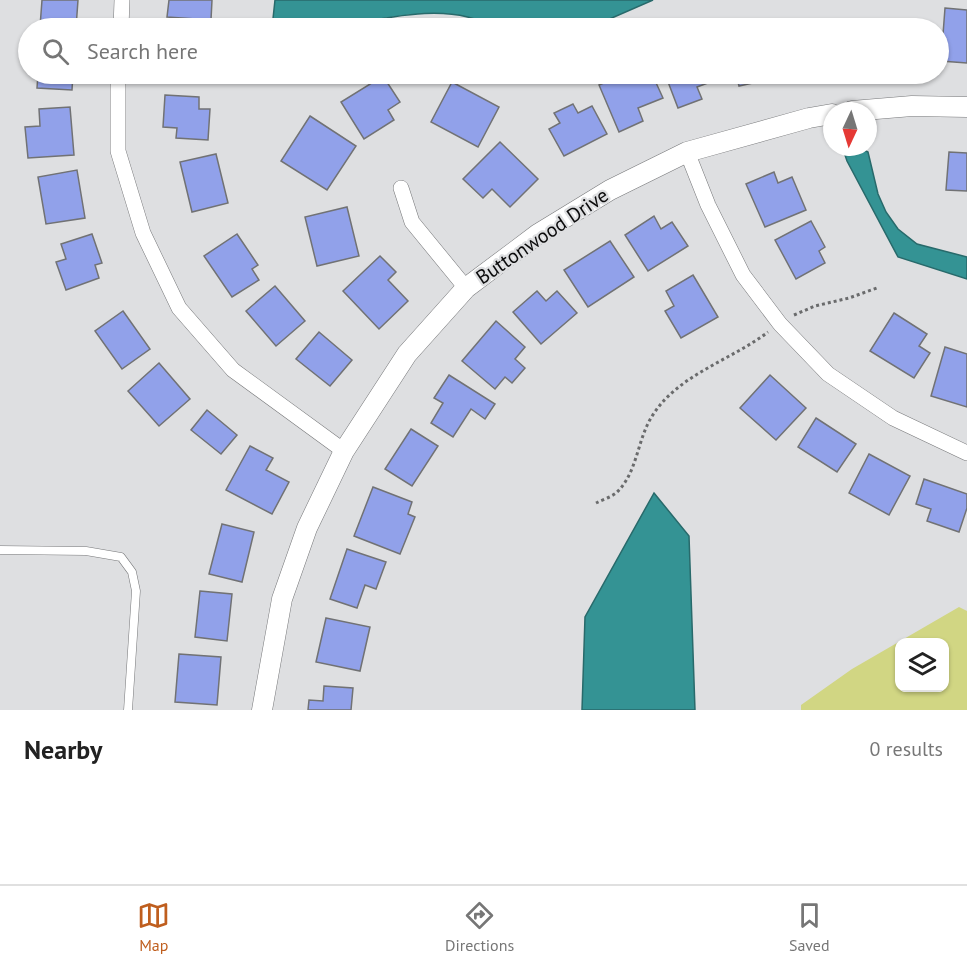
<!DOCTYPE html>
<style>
body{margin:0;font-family:"PT Sans",sans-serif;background:#f6f6f6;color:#222}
.controls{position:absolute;right:18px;bottom:18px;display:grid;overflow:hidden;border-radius:12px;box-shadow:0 2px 4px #0004}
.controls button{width:54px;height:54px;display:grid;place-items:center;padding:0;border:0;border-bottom:2px solid #e0e0e0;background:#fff;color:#222;font:30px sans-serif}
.compass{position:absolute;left:823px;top:102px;width:54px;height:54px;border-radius:50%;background:#fff;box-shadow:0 2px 4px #0004;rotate:184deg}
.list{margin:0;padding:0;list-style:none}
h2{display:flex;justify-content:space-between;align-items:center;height:78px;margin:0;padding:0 24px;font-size:26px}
h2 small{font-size:20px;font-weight:400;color:#767676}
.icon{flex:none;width:33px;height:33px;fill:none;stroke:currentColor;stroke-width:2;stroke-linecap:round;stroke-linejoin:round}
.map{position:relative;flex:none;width:967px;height:710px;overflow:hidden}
.search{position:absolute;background:#fff;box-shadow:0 2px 4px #0004;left:18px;right:18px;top:18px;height:66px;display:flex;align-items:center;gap:15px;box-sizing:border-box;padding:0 21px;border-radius:33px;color:#767676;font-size:22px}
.sheet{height:174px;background:#fff}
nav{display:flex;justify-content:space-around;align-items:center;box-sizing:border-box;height:84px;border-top:2px solid #e0e0e0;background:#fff;font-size:16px;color:#767676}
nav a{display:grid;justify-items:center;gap:3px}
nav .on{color:#bf5e1e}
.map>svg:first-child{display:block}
</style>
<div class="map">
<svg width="967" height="710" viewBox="0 0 967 710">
<rect width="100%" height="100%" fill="#dedfe1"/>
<path fill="#d1d683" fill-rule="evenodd" d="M959,607L967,611V710H801V705L852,669ZM900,642H944V688H900Z"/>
<g fill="#349394" stroke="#286a6b" stroke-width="1.5">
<path d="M275,0H653L589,28H493C452,0 380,19 333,28C314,31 292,29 272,28Z"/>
<path d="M858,147L868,152L878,194L886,212L898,229L917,244L967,257V279L898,257L847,161L843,149Z"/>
<path d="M654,493L689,536L695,710H582L585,617Z"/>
</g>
<g fill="#91a1ea" stroke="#717274" stroke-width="1.5">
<path d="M42,0H78L76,28L40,27Z"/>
<path d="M169,0H212L211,20L167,17Z"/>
<path d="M945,8L967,10V63L941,61Z"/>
<path d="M880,24L927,27V28H880Z"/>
<path d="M38,74H73L72,90L37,88Z"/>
<path d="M625,74H652L663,98L638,108L643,121L619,132L599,85Z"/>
<path d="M665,74H723L724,77L697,87L702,99L678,108Z"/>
<path d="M736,74H783L784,76L739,86Z"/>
<path d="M383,76L400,102L388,110L394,120L364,139L341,102Z"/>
<path d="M452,82L499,107L478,147L431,122Z"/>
<path d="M165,95L199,97V109H210L208,140L176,138L177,128L163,127Z"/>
<path d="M573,104L578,113L592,106L607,134L564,156L549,129L560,123L554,113Z"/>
<path d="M70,107L74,155L28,158L25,127L40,126L39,109Z"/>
<path d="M310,116L356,146L327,190L281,161Z"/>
<path d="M500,142L538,179L510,207L492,189L483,198L463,179Z"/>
<path d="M949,152L967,153V191L946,190Z"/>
<path d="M216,154L228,203L192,212L180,162Z"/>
<path d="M77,170L85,218L46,224L38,177Z"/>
<path d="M774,172L778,183L792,177L806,210L765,227L746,184Z"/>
<path d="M347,207L359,256L317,266L305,217Z"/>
<path d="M654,216L661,229L672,222L688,246L648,271L625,235Z"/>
<path d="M811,221L825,247L819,251L825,263L796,279L775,240Z"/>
<path d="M92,234L102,263L95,265L99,278L66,290L56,262L66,259L61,244Z"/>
<path d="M237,234L258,265L252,269L259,280L232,297L204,256Z"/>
<path d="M610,241L634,277L588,307L564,270Z"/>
<path d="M380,256L396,272L388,280L408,301L379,329L343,291Z"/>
<path d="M693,275L718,317L681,338L665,311L674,306L666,291Z"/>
<path d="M275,286L305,321L276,346L246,311Z"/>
<path d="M537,291L546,301L557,291L577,313L541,344L513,312Z"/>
<path d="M123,311L150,349L122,369L95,331Z"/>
<path d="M894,313L927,334L919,346L930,353L914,378L870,351Z"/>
<path d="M496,321L525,347L515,359L525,368L512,383L505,377L495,389L462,361Z"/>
<path d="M319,332L352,360L330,386L296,359Z"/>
<path d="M945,347L967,354V407L931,396Z"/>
<path d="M159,363L190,399L159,426L128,391Z"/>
<path d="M449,375L495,404L485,419L471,409L453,437L431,423L443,403L434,398Z"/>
<path d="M770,375L806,408L776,440L740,408Z"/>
<path d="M207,410L237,435L221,454L191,430Z"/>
<path d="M816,418L856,444L837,472L798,447Z"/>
<path d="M411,429L438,446L412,486L385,469Z"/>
<path d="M250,446L273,458L266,470L289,482L272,514L226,490Z"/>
<path d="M869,454L910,476L889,515L849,493Z"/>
<path d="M924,479L967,494V508L959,532L927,521L931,509L916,504Z"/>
<path d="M373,487L412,502L408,514L415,517L400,554L354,536Z"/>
<path d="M222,524L254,532L242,582L209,574Z"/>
<path d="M347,549L386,562L376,589L365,585L357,608L330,599Z"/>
<path d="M200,591L232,594L227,641L195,637Z"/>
<path d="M326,618L370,627L360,671L316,662Z"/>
<path d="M179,654L221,657L217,705L175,702Z"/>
<path d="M324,686L353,688L351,710H308L309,700L323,701Z"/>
</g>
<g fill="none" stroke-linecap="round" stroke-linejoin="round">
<defs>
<path id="service" d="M0,550L86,551L121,557L132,572L136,591L128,710"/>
<g id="minor">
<path d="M121,28L122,0"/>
<path d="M118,74V151L143,233L179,308L233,370L344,451"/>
<path d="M687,152L708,205L743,275L780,324L828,374L893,418L967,453"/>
<path d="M401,188L412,222L466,288"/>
</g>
<g id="tertiary">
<path d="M852,111L912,106L967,107"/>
<path d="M262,710L282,599L307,528L344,451L407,354L466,288L538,234L610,190L687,152L809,118L832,114"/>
</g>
</defs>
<use href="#service" stroke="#767779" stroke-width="9"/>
<use href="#minor" stroke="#767779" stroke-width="16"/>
<use href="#tertiary" stroke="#767779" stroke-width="21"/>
<g stroke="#6a6b6c" stroke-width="3" stroke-dasharray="3 3" stroke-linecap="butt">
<path d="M794,315L815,306L849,298L877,288"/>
<path d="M596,503C602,500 611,497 616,493C637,474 637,441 651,418C676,375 730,361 768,332"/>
</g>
<use href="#service" stroke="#fff" stroke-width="8"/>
<use href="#minor" stroke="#fff" stroke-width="15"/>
<use href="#tertiary" stroke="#fff" stroke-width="20"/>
</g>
<g text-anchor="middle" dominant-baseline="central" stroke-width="4.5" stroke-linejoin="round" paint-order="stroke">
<g font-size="20" fill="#0b0b0c" stroke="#dedfe1">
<text transform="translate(542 236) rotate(-34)">Buttonwood Drive</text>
</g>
</g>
</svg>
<div class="controls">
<button><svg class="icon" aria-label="layers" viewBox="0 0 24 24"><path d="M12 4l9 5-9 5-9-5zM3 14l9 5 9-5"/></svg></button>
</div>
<svg class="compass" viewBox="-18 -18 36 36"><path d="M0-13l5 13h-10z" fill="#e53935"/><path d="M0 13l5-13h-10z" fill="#767676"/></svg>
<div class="search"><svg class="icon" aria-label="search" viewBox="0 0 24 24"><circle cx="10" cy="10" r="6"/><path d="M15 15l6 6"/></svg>Search here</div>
</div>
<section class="sheet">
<h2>Nearby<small>0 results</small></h2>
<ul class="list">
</ul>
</section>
<nav>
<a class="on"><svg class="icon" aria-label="map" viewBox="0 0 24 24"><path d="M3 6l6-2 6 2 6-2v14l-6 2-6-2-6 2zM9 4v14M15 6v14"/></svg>Map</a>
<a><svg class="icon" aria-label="directions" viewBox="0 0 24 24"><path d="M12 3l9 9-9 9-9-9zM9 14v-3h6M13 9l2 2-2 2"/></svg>Directions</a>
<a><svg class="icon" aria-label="saved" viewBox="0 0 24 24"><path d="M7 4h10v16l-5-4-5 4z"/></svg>Saved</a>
</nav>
